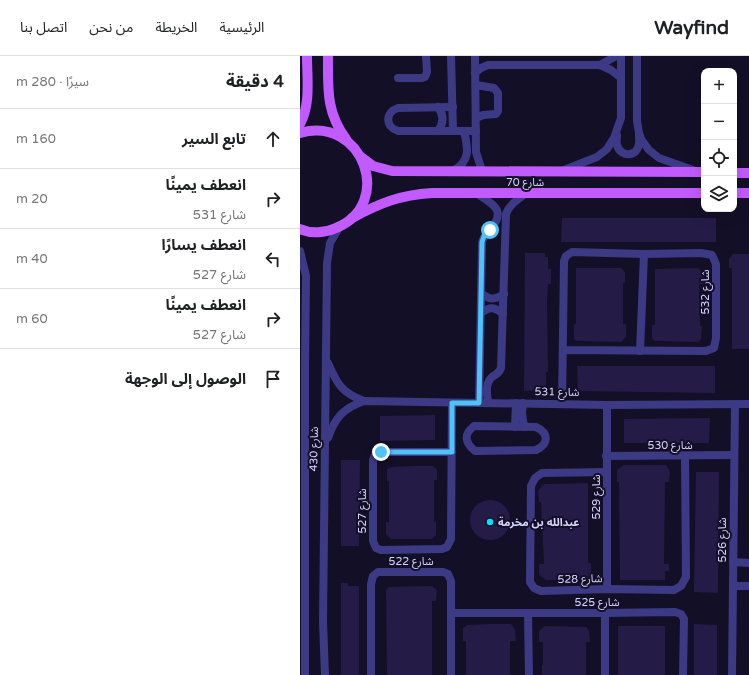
<!DOCTYPE html>
<html lang="ar">
<meta charset="utf-8">
<style>
body{margin:0;font-family:"Varela Round","Noto Sans Arabic",sans-serif;background:#f6f6f6;color:#202124;direction:rtl}
.controls{position:absolute;right:12px;top:12px;display:grid;overflow:hidden;border-radius:8px;box-shadow:0 4px 16px #0002}
.controls button{width:36px;height:36px;display:grid;place-items:center;padding:0;border:0;border-bottom:1px solid #e0e0e0;background:#fff;color:#202124;font:20px sans-serif}
.stop{position:absolute;width:12px;height:12px;margin:-9px;border:3px solid #4fc3f7;border-radius:50%;background:#fff}
.stop.end{background:#4fc3f7;border-color:#fff;box-shadow:0 1px 4px #0008}
.list{margin:0;padding:0;list-style:none}
h2{display:flex;justify-content:space-between;align-items:center;height:52px;margin:0;padding:0 16px;font-size:17px}
h2 small{font-size:13px;font-weight:400;color:#757577}
.list li{display:grid;grid-template-columns:26px 1fr auto;gap:12px;align-items:center;box-sizing:border-box;height:60px;padding:0 16px;border-top:1px solid #e0e0e0}
.list b{display:block;font-size:15px;white-space:nowrap}
.list p{margin:0;font-size:13px;white-space:nowrap;color:#757577}
.list em{font-size:13px;font-style:normal;color:#757577}
.icon{flex:none;width:22px;height:22px;fill:none;stroke:currentColor;stroke-width:2;stroke-linecap:round;stroke-linejoin:round}
.map{position:relative;flex:none;width:449px;height:619px;overflow:hidden;direction:ltr}
header{display:flex;align-items:center;gap:24px;box-sizing:border-box;height:56px;padding:0 20px;background:#fff;border-bottom:1px solid #e0e0e0}
header strong{font-size:19px}
nav{display:flex;gap:22px;margin-inline-start:auto;font-size:14px}
main{display:flex}
aside{flex:1;background:#fff}
.map>svg:first-child{display:block}
</style>
<header>
<strong>Wayfind</strong>
<nav><a>الرئيسية</a><a>الخريطة</a><a>من نحن</a><a>اتصل بنا</a></nav>
</header>
<main>
<div class="map">
<svg width="449" height="619" viewBox="0 0 449 619">
<rect width="100%" height="100%" fill="#130f26"/>
<g fill="#241b47">
<path d="M262,162H416V186H261Z"/>
<path d="M225,197H245V201H248V213H251V228H248L247,246L248,316H246V331L241,334L224,335Z"/>
<path d="M433,198H449V293H432V212H429V203Z"/>
<path d="M276,212H321L325,216V227H323V268H326V281L321,286L276,285L274,283V268H276Z"/>
<path d="M398,212L404,218V228H399L400,270H402L401,283L398,286L355,285L352,283V269H355V213Z"/>
<path d="M277,310H415V337L278,335Z"/>
<path d="M135,359V384L80,385V360Z"/>
<path d="M410,362L409,387H324V363Z"/>
<path d="M41,404H60L59,490H41Z"/>
<path d="M324,409H366L370,416L369,426H365L364,508H369V515H365V524H320L319,426H317V414Z"/>
<path d="M113,410H133L137,414V424H134V466H136V479L132,483H91L86,478V466H89V425H87V413L92,411Z"/>
<path d="M396,416H419L418,537L394,536Z"/>
<path d="M288,427V507H291V522L289,524H246L239,519V508H244L241,446H239L238,435L244,428Z"/>
<circle cx="190" cy="464" r="20"/>
<path d="M41,527H48V530H59V619H41Z"/>
<path d="M132,530L137,534L136,545H132V619H87L86,534L89,531Z"/>
<path d="M190,568H211L215,574L216,585H210V619H166V585H163V572L167,569Z"/>
<path d="M394,568L417,569V619H394Z"/>
<path d="M245,570L286,571L289,575L290,586H286V619H242V609H243V586H239V575Z"/>
<rect x="318" y="570" width="47" height="49"/>
</g>
<g fill="none" stroke-linecap="round" stroke-linejoin="round">
<g stroke="#3d3a85" stroke-width="8">
<path d="M151,0L153,75"/>
<path d="M175,0L176,96L182,115"/>
<path d="M337,0V65L339,77L341,83L349,94L359,102L393,114"/>
<path d="M300,9L316,0"/>
<path d="M175,17L181,12L188,9H300L311,14L321,22"/>
<path d="M98,22H122L125,21L127,16L126,0"/>
<path d="M176,29L194,32L198,37V55L196,58L183,59L176,62"/>
<path d="M138,51C144,59 144,67 138,75"/>
<path d="M153,51L98,52C85,56 85,71 98,75H176"/>
<path d="M317,79C317,82 316,86 317,89C320,102 342,103 339,80"/>
<path d="M264,114L297,101L307,93L314,82L321,62V0"/>
<path d="M153,115C171,105 168,92 164,75"/>
<path d="M176,137C192,148 207,153 191,173C187,178 183,180 182,187L179,347"/>
<path d="M0,195L6,220L5,309V619"/>
<path d="M182,238C190,244 195,244 204,238"/>
<path d="M181,257C190,250 195,251 203,258"/>
<path d="M340,295L344,198"/>
<path d="M28,307C37,328 42,337 64,345"/>
<path d="M188,347C187,338 185,327 192,321C196,318 199,318 201,312L206,158C209,149 217,144 225,138"/>
<path d="M223,347L222,357L224,371"/>
<path d="M262,347L264,205L266,200L272,196L344,198L401,197L412,199L416,208V282L414,292L406,295L263,294"/>
<path d="M174,370L236,371C249,377 249,388 236,394L175,395C164,386 164,378 174,370Z"/>
<path d="M215,371L216,347"/>
<path d="M28,382C35,361 44,352 64,345L307,349L449,348"/>
<path d="M152,396H81L75,399L73,404V485L76,492L81,494L142,493L147,491L151,483L152,347"/>
<path d="M306,400L433,399"/>
<path d="M307,416L242,417L235,422L231,430L230,526L234,532L241,535L307,533L374,534L381,530L386,521L385,400"/>
<path d="M433,506L449,507"/>
<path d="M433,530H449"/>
<path d="M307,533V349"/>
<path d="M152,557H305L375,556L381,558L384,563L383,619"/>
<path d="M228,557L229,619"/>
<path d="M25,619L23,566L27,207L30,187L40,170"/>
<path d="M71,619V528L73,520L78,516H143L148,518L151,525V619"/>
<path d="M305,619V557"/>
<path d="M432,619L435,349"/>
</g>
<g stroke="#c25bff" stroke-width="10">
<path d="M28,0C28,33 26,56 46,83"/>
<path d="M0,68C11,48 7,22 7,0"/>
<path d="M0,77C63,59 95,148 36,172C25,177 11,178 0,173"/>
<path d="M61,101L73,110L92,115L404,116"/>
<path d="M434,117H449"/>
<path d="M434,137H449"/>
<path d="M52,162C80,147 100,139 132,137H404"/>
</g>
</g>
<g fill="none" stroke-linecap="round" stroke-linejoin="round">
<path stroke="#4fc3f7" stroke-width="5" d="M81,396H152V347H179L182,186L184,180L190,174"/>
</g>
<circle fill="#00e5ff" stroke="#130f26" stroke-width="1.5" cx="190" cy="466" r="4"/>
<g text-anchor="middle" dominant-baseline="central" stroke-width="4" stroke-linejoin="round" paint-order="stroke">
<g font-size="11" fill="#d9d4ff" stroke="#130f26">
<text x="225" y="126">شارع 70</text>
<text transform="translate(405 236) rotate(-90)">شارع 532</text>
<text transform="translate(257 336) rotate(1)">شارع 531</text>
<text x="370" y="389">شارع 530</text>
<text transform="translate(14 393) rotate(-89)">شارع 430</text>
<text transform="translate(296 441) rotate(-90)">شارع 529</text>
<text transform="translate(62 455) rotate(-90)">شارع 527</text>
<text transform="translate(422 484) rotate(-90)">شارع 526</text>
<text x="111" y="505">شارع 522</text>
<text transform="translate(280 523) rotate(-1)">شارع 528</text>
<text x="297" y="546">شارع 525</text>
</g>
<g font-size="11" font-weight="bold" fill="#d9d4ff" stroke="#130f26" text-anchor="start">
<text x="198" y="466">عبدالله بن مخرمة</text>
</g>
</g>
</svg>
<div class="controls">
<button>+</button>
<button>−</button>
<button><svg class="icon" aria-label="locate" viewBox="0 0 24 24"><circle cx="12" cy="12" r="6"/><path d="M12 2v4M12 18v4M2 12h4M18 12h4"/></svg></button>
<button><svg class="icon" aria-label="layers" viewBox="0 0 24 24"><path d="M12 4l9 5-9 5-9-5zM3 14l9 5 9-5"/></svg></button>
</div>
<div class="stop" style="left:190px;top:174px"></div>
<div class="stop end" style="left:81px;top:396px"></div>
</div>
<aside>
<h2>4 دقيقة<small>سيرًا · 280 m</small></h2>
<ul class="list">
<li><svg class="icon" aria-label="ahead" viewBox="0 0 24 24"><path d="M12 20V5M6 11l6-6 6 6"/></svg><div><b>تابع السير</b></div><em>160 m</em></li>
<li><svg class="icon" aria-label="right" viewBox="0 0 24 24"><path d="M7 20v-9h11M14 6l5 5-5 5"/></svg><div><b>انعطف يمينًا</b><p>شارع 531</p></div><em>20 m</em></li>
<li><svg class="icon" aria-label="left" viewBox="0 0 24 24"><path d="M17 20v-9H6M10 6l-5 5 5 5"/></svg><div><b>انعطف يسارًا</b><p>شارع 527</p></div><em>40 m</em></li>
<li><svg class="icon" aria-label="right" viewBox="0 0 24 24"><path d="M7 20v-9h11M14 6l5 5-5 5"/></svg><div><b>انعطف يمينًا</b><p>شارع 527</p></div><em>60 m</em></li>
<li><svg class="icon" aria-label="arrive" viewBox="0 0 24 24"><path d="M6 21V4h12l-3 4 3 4H6"/></svg><div><b>الوصول إلى الوجهة</b></div></li>
</ul>
</aside>
</main>
